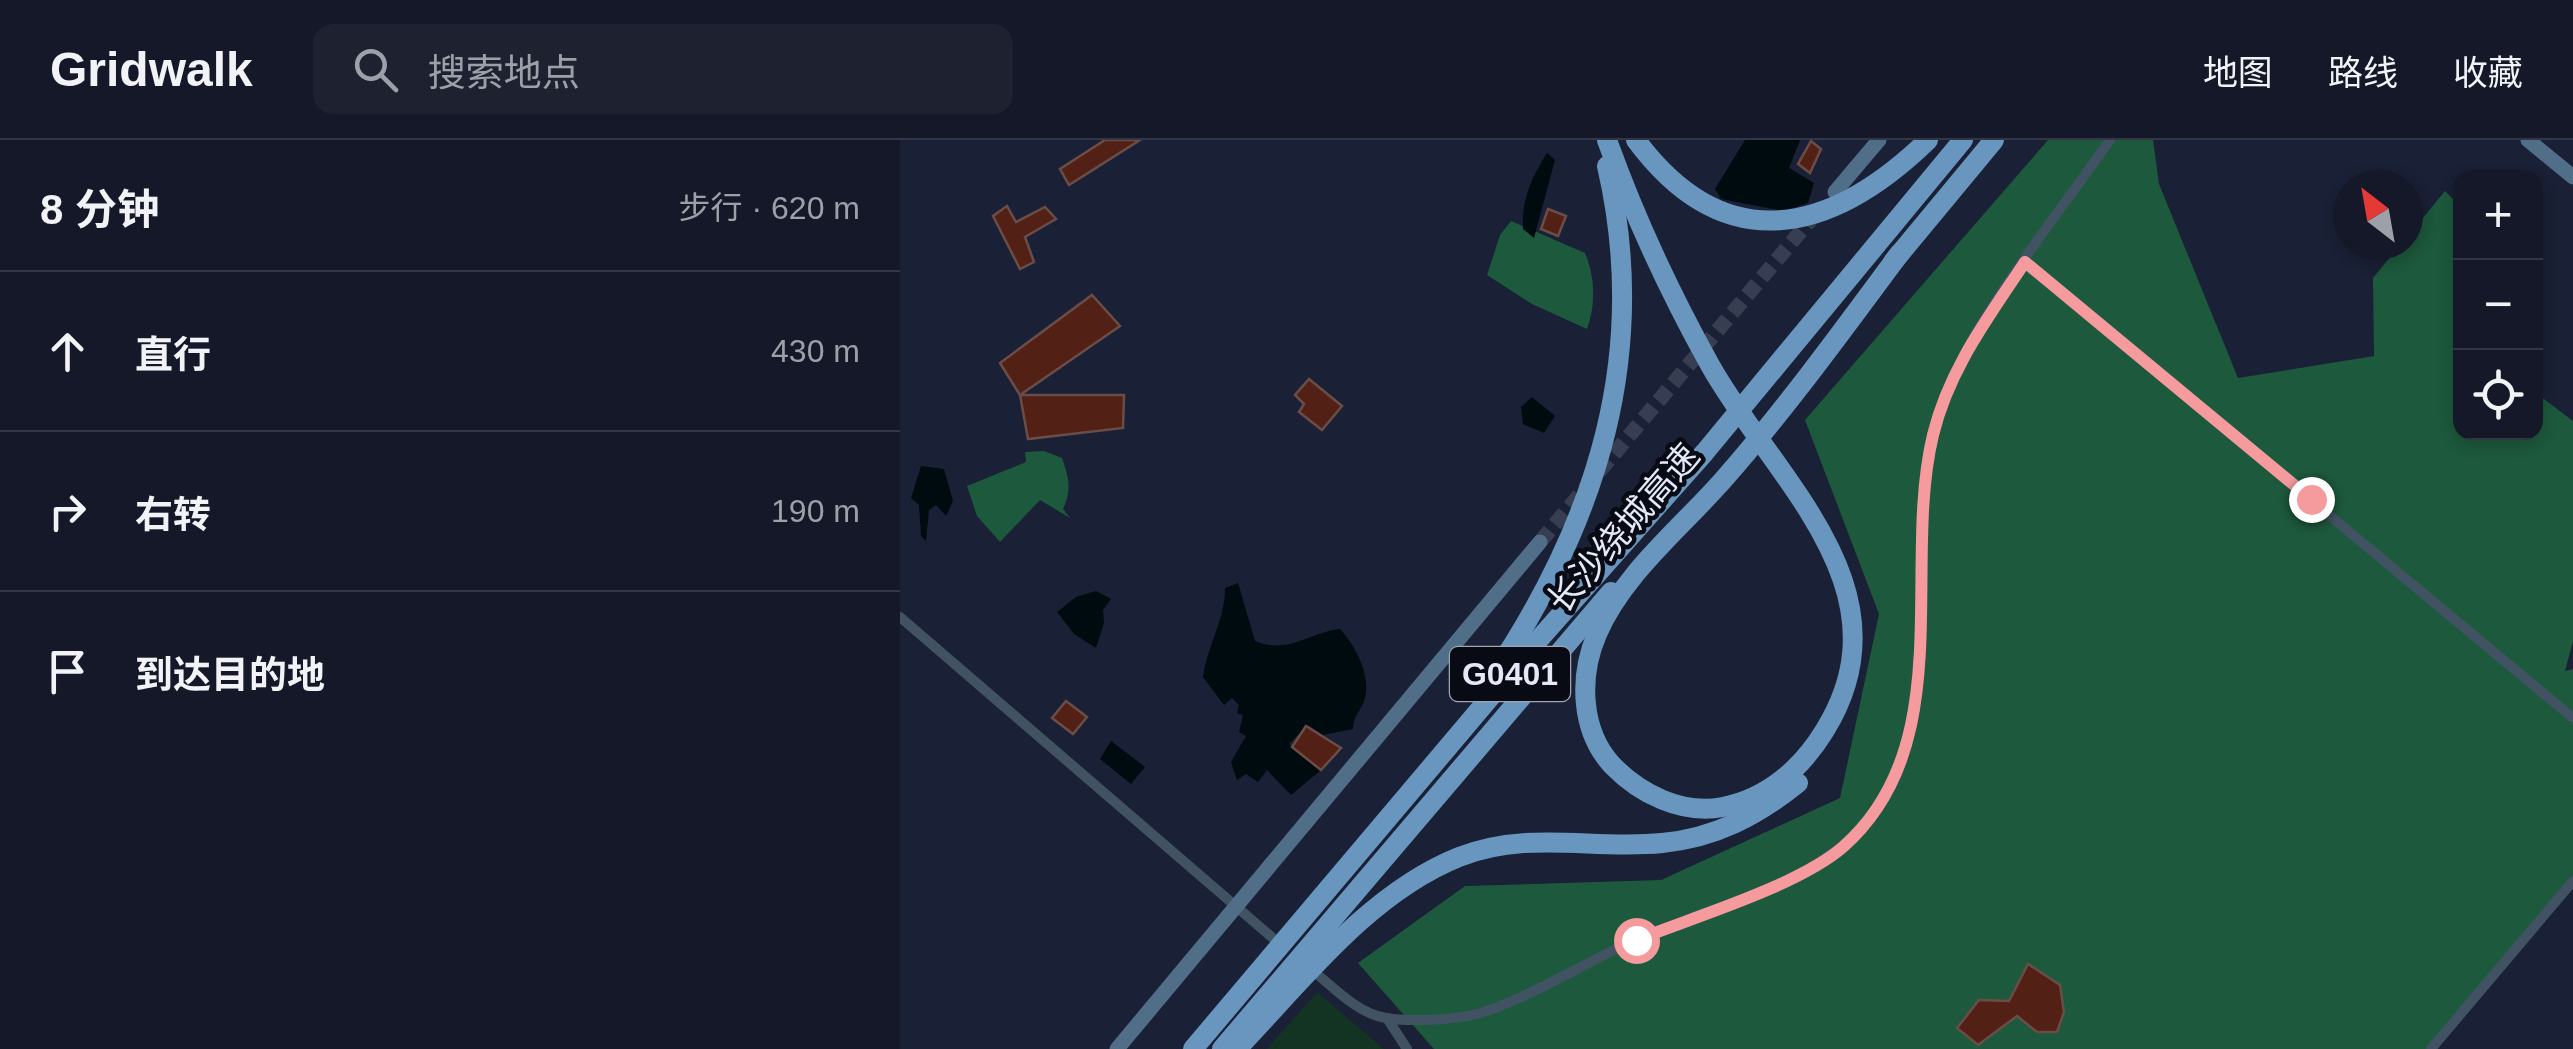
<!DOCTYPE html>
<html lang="zh">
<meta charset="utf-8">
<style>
body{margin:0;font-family:Arial,"Noto Sans SC",sans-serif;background:#1d2130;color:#f1f3f6}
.controls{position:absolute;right:30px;top:30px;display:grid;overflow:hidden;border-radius:20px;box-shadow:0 5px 15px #0003}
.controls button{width:90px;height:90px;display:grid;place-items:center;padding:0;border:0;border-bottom:2px solid #333745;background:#141828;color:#f1f3f6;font:50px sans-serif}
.compass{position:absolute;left:1433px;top:30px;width:90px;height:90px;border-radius:50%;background:#141828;box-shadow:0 5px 15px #0003;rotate:329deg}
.stop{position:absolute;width:30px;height:30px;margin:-22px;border:8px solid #f59b9d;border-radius:50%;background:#fff}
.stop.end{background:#f59b9d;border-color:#fff;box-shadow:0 2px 10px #0008}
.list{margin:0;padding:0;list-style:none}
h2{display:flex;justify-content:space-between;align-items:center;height:130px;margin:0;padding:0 40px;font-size:42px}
h2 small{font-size:32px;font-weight:400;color:#9da0a8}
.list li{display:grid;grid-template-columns:65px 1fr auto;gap:30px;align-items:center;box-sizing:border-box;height:160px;padding:0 40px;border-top:2px solid #333745}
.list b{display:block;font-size:38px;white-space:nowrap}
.list em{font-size:32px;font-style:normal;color:#9da0a8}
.icon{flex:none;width:55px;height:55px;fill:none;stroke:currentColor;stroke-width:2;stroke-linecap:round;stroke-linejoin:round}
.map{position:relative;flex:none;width:1673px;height:909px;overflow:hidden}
header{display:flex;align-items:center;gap:60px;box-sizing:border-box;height:140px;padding:0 50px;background:#141828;border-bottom:2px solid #333745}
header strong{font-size:48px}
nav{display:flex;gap:55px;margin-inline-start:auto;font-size:35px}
.search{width:700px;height:90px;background:#1d2130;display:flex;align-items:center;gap:25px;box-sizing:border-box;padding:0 35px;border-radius:20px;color:#9da0a8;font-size:38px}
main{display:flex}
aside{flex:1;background:#141828}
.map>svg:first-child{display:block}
</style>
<header>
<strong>Gridwalk</strong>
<div class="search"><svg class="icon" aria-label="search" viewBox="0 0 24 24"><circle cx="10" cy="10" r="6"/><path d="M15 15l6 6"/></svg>搜索地点</div>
<nav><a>地图</a><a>路线</a><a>收藏</a></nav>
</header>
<main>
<aside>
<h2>8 分钟<small>步行 · 620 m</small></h2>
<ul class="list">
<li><svg class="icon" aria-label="ahead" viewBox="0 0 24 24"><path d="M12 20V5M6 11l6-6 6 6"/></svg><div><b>直行</b></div><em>430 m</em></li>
<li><svg class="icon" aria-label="right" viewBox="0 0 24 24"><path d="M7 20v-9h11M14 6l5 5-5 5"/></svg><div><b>右转</b></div><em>190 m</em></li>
<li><svg class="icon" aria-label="arrive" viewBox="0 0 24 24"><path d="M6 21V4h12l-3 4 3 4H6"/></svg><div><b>到达目的地</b></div></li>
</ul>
</aside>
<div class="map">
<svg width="1673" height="909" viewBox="0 0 1673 909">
<rect width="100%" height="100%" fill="#1a2035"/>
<path fill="#133423" d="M417,852L484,909H367Z"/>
<g fill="#1d593c">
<path d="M1148,0H1253L1259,44L1338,238L1474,216L1473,138L1500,105H1508V96L1545,51L1560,66V292H1636V253L1673,281V501L1665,531L1673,529V743L1531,909H534L458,823L565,746L761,740L940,658L979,474L905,280Z"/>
<path d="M611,81L685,113C695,137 696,164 687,189L632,164L587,135L600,95Z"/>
<path d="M144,311L162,318C169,338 172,350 163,369L170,378L140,360L100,402L77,376L67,346L126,322L125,312Z"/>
</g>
<g fill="#000b0f">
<path d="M845,0H900L889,28L914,43L908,63L884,71L821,59L815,49Z"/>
<path d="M647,13L655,20L634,98L623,89C621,60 632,37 647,13Z"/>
<path d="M632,257L655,276L644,293L623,284L621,267Z"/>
<path d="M21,326L44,329L53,361L46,376L36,365L29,370L26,401L21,396L19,365L11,358Z"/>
<path d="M338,443L355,501C389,515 410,492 440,489C455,505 471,535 465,558C462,570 453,575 453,589L423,595L408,585L389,604L421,630L391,655L367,630L358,642L346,634L337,640L331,622L346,596L339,592L343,575L337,573L339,565L332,558L324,565L303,537C307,505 325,481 325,448Z"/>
<path d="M196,451L211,459L203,470L204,483L196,508L174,494L157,472L176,457Z"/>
<path d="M211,601L245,627L231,644L200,619Z"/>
</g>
<g fill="#532015" stroke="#6a4d47" stroke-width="2.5">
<path d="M205,0H240L169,45L160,29Z"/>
<path d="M911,1L921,9L910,33L898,24Z"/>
<path d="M107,66L116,82L145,67L156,79L125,97L134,122L120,129L93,76Z"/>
<path d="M648,69L666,76L658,96L641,89Z"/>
<path d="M192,155L220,186L120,255L100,223Z"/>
<path d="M409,239L442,266L422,290L399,272L404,264L395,255Z"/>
<path d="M120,255H224L223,288L128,299Z"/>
<path d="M166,561L187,577L173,594L152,578Z"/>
<path d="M406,586L441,608L421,630L392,607Z"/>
<path d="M1128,824L1160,845L1164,872L1157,892H1137L1117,876L1078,905L1057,888L1079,860L1109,861Z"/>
</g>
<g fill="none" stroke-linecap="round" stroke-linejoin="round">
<path stroke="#383e52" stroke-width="15" stroke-dasharray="15 8" stroke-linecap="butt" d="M640,402L917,72"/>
<g stroke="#415263" stroke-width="10">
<path d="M1125,122L1673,578"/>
<path d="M0,477L382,806"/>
<path d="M411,829C433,847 458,874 486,878C510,882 554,880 577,874C620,862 686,823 728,803C814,764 927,746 982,662C1044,568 1010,404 1032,297C1052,202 1153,82 1210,0"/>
<path d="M487,878L507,909"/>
<path d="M1531,909L1673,741"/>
</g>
<g stroke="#516e88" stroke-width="15">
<path d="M1628,0L1673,37"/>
<path d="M935,52L979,0"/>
<path d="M217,909L640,402"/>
</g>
<g stroke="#6996be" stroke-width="20">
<path d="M707,0C735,78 770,153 810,225C873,338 1012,449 925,590C902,628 868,658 823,667C782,675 740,654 712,625C680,590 679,536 697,494C723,434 781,388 824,339C887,267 943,190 1000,113"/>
<path d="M736,0C826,121 932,93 1028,0"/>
<path d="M993,122L1094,0"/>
<path d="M595,533C698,378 750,213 707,26"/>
<path d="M293,909L641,497L805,312L1063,0"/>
<path d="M322,909L711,452"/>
<path d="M337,909C402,841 469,753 559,717C627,690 693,710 762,703C815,698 857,676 898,643"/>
</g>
</g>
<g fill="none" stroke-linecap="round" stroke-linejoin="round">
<path stroke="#f59b9d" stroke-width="12" d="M736,800C794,777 898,746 943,707C1060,604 1001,428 1033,295C1049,229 1088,178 1125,122L1411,359"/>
</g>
<g text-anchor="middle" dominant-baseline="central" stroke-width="9" stroke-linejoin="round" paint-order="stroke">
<rect fill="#080a14" stroke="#a2a5b3" stroke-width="2.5" x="550" y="507" width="120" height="54" rx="8"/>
<g font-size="32" font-weight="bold" fill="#e4e8f7">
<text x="610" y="534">G0401</text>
</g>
<g font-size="35" fill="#e4e8f7" stroke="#080a14">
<text transform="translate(723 388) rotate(-49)">长沙绕城高速</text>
</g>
</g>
</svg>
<div class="controls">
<button>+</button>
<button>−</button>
<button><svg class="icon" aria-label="locate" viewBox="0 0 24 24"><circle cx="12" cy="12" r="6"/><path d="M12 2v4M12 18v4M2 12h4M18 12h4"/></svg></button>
</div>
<svg class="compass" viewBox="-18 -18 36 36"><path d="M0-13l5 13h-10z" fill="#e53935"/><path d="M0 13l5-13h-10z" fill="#9da0a8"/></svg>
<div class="stop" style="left:736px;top:800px"></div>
<div class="stop end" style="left:1411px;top:359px"></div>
</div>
</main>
